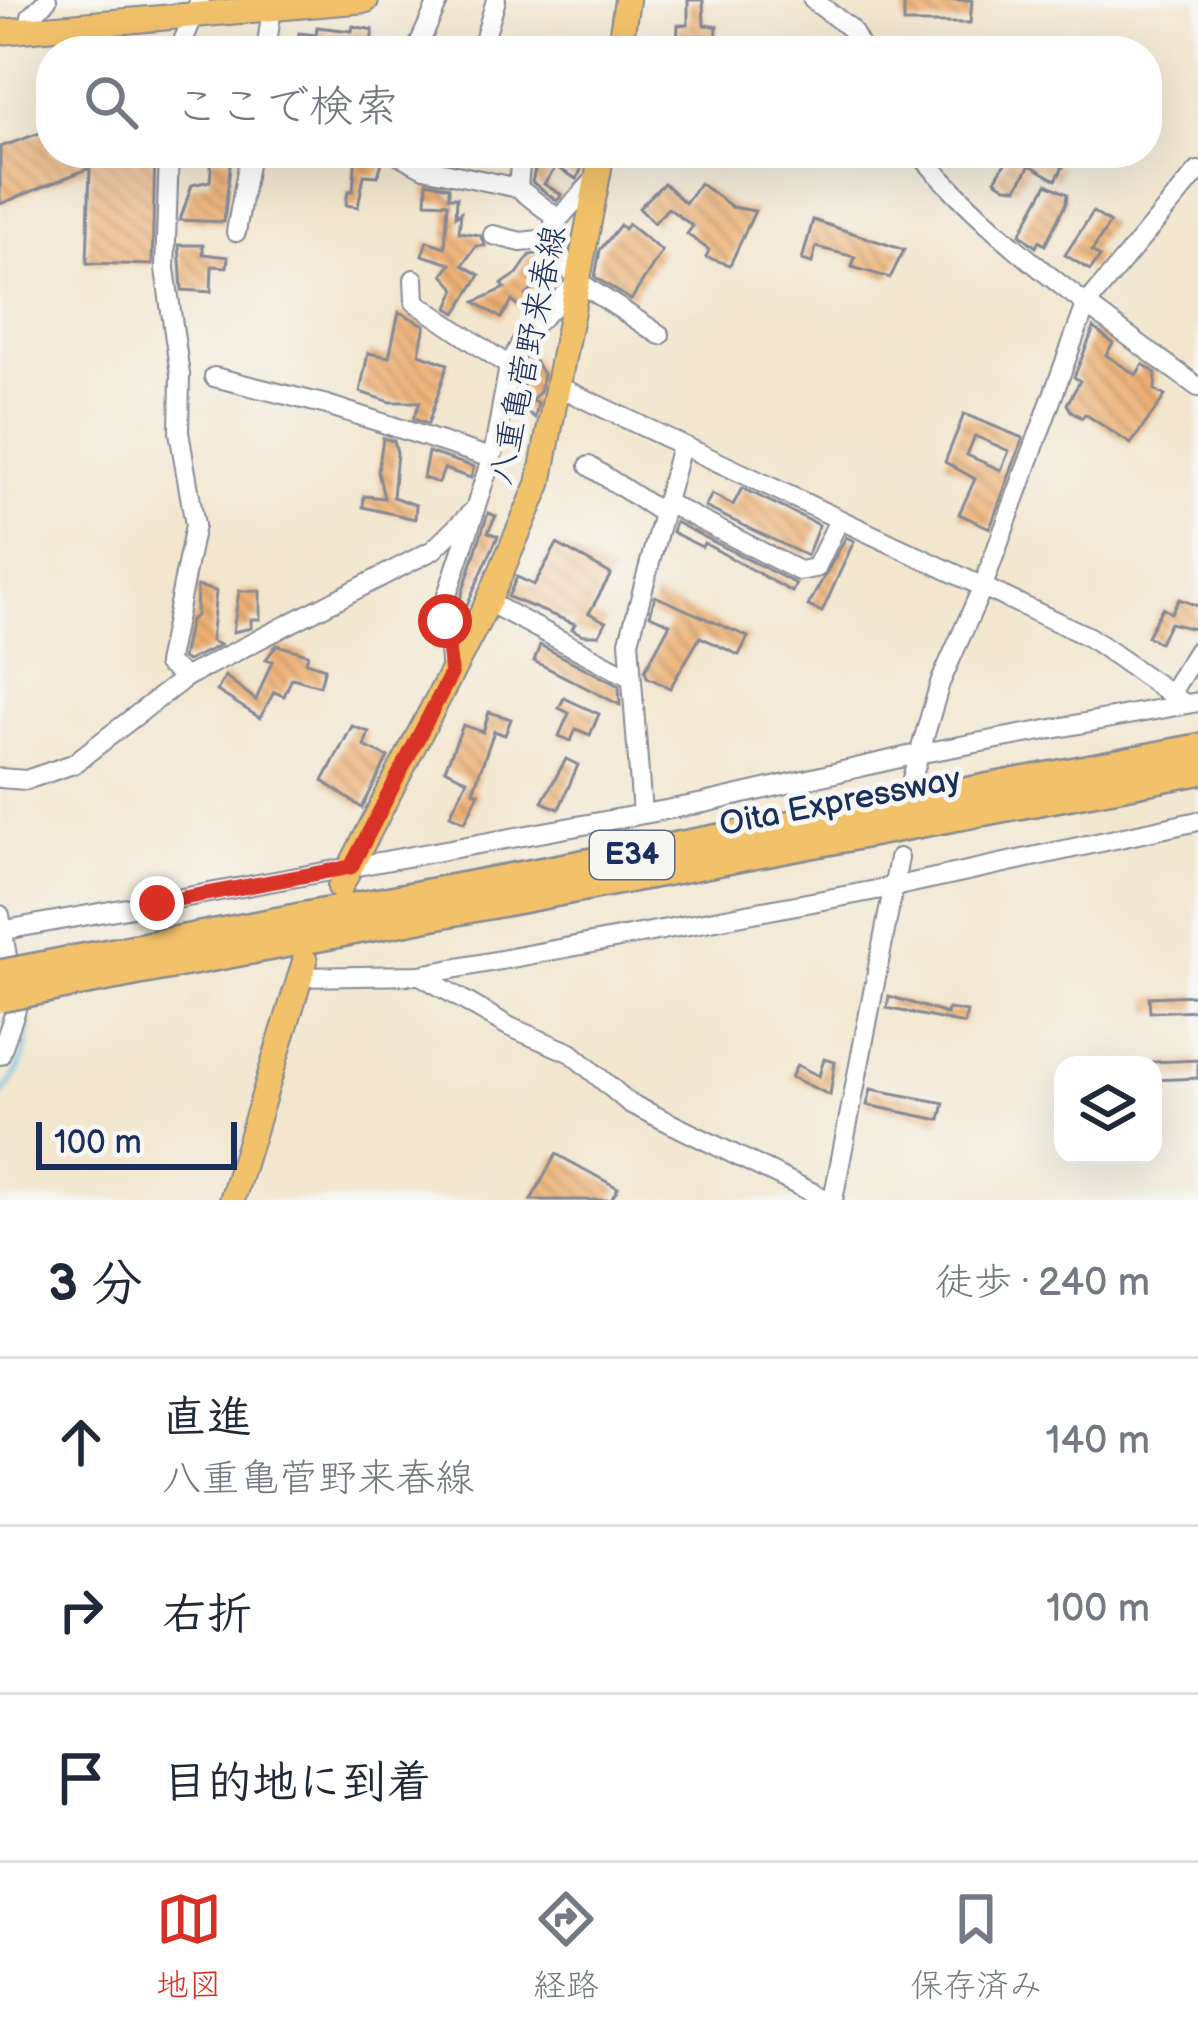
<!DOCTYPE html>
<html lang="ja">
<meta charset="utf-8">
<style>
body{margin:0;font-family:"Balsamiq Sans","Klee One",sans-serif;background:#f2f2f3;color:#1f2937}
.controls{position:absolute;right:36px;bottom:36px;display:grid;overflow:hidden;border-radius:24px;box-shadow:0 12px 48px #0002}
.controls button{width:108px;height:108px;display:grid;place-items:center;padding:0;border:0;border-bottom:3px solid #e0e1e3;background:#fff;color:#1f2937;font:60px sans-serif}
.scale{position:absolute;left:36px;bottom:30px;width:201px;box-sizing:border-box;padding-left:12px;border:6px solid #1b2f5e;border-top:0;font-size:33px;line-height:42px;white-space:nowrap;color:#1b2f5e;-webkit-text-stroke:9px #f6f6f2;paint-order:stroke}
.stop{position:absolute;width:36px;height:36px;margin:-27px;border:9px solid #d93025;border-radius:50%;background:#fff}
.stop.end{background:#d93025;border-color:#fff;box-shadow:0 3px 12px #0008}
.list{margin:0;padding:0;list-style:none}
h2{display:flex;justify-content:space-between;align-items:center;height:156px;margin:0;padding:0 48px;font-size:51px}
h2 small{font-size:39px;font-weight:400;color:#747a83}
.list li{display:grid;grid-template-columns:78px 1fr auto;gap:36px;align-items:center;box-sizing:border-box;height:168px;padding:0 48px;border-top:3px solid #e0e1e3}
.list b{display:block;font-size:45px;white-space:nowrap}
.list p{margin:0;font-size:39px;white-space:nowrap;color:#747a83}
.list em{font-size:39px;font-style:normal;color:#747a83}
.icon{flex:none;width:66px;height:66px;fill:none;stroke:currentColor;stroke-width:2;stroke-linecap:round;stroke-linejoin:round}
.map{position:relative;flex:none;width:1198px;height:1200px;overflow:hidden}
.search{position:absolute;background:#fff;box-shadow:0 12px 48px #0002;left:36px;right:36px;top:36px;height:132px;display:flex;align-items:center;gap:30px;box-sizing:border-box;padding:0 42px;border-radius:48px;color:#747a83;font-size:45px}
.sheet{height:660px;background:#fff}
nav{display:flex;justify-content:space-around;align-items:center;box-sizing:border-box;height:168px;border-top:3px solid #e0e1e3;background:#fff;font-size:33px;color:#747a83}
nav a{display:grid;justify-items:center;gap:6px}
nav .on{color:#d93025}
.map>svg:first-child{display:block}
</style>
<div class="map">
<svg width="1198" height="1200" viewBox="0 0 1198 1200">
<defs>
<pattern id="building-back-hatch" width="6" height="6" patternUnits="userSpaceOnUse" patternTransform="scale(3)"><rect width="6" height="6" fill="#eeb174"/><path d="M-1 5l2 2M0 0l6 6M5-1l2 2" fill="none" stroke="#c09062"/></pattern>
</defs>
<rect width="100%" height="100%" fill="#f6f6f2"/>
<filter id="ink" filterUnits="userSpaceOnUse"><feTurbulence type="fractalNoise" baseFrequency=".00833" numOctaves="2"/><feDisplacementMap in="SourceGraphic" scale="24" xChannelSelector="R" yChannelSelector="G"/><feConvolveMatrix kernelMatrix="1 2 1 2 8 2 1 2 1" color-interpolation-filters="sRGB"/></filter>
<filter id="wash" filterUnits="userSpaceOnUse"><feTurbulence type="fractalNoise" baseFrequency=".004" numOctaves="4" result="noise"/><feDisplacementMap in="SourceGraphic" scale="48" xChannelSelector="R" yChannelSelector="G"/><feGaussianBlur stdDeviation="2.7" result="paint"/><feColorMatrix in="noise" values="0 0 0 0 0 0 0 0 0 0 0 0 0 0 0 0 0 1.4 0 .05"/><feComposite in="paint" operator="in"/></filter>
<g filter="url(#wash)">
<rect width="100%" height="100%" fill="#f2e6ce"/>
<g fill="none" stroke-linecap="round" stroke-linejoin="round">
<path stroke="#64c0e2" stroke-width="4.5" d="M0,1096C26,1070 31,1037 26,1002"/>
</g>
<g id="blocks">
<g fill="url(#building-back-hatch)" fill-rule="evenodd">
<path d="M688,0H703L704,25L717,26L716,51H677L678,25H688Z"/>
<path d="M904,0H972L970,23H904Z"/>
<path d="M353,26L373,30L371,41L394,46L393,51L297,48L299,33L316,35L317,27L352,31Z"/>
<path d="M51,129V153L155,155L152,265L87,263L90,168L0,204V147Z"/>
<path d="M356,153H382L383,159L378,176L364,175L358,207L346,205L348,191H353Z"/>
<path d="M539,153H554L582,167L577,179L556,167L544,184L562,195L557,201L532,182Z"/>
<path d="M1011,153H1039L1063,167L1056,180L1030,165L1017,188L1006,187L995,180Z"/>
<path d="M212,157L231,158L224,222L180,220L192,185L210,181Z"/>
<path d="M427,182L449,187V197H457L456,216L461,212L459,232L480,235L485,246H476L463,265L480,275L456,313L448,308L456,289L443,275L451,264L422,255L427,241L445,247L448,203L426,202Z"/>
<path d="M664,183L685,203L700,183L732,207L755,211L730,265L706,257L709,250L687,234L693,226L668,208L654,223L639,208Z"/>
<path d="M1047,184L1067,194L1066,203L1045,245L1039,241L1036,247L1020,234Z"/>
<path d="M1093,212L1110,223L1092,251L1100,257L1090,270L1065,255Z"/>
<path d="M813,220L904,250L890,278L852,267L855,257L816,247L812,263L802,260Z"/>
<path d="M628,224L662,251L631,300L595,277L600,250L620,225L624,229Z"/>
<path d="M179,245H203V254L228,257L227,267L212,266L211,292L182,290Z"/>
<path d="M542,253L553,269L526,296L536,305L527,314L512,301L501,318L475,302L505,288L502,284L517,274L530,255Z"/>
<path d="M399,312L425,325L419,354L448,364L428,424L413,419L420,402H390L360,392L368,353L389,357Z"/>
<path d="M1094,328L1113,343L1106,355L1136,375L1143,364L1156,373L1155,390L1165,396L1131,444L1085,414L1082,418L1071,411L1067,404L1080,381L1074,377Z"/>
<path d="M532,356L543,374L540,392L531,400L538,403L535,418L516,404L527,376L522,370Z"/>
<path d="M964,414L1023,438L990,528L959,514L975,479L945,462ZM975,436L1009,451L1001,470L967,455Z"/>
<path d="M383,438L394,441L397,453L393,497L416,505L415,519L363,507L364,496L384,498L378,472Z"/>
<path d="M428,452L474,467L471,478L444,469L439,483L423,478Z"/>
<path d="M742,488L819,525L807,556L705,507L712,494L733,505Z"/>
<path d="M488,513L496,516L488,532L498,536L461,618L459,603Z"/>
<path d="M675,522L796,584L792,592L704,543L702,547L672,532Z"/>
<path d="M846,537L854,541L822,612L808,606Z"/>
<path d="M557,544L611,574L589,613L606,622L599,635H583L572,629L575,624L508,597L517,577L534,585Z"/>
<path d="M197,586L216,591L211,641L220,645L187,661L182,658L190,620L196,616Z"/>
<path d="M239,591H260V619H251V628L233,632Z"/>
<path d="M655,596L748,637L739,655L700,637L670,688L647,677L645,670L670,624L650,615Z"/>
<path d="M1179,599L1198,606V630L1170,623L1159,643L1147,636L1162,608L1171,613Z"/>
<path d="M277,645L308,654L306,662L325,668L320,686L292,678L284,696L274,692L260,718L217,691L225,676L256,700L272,661L266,659Z"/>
<path d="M540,645L619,686L620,705L534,661Z"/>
<path d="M564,698L599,714L590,735L576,729L571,741L559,736L569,713L559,708Z"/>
<path d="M489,712L511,719L505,735L494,731L473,791L479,793L465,822L450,815L467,780L445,769L463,725L483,732Z"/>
<path d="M352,726L369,732L364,746L388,757L362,808L323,781Z"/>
<path d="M566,759L578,765L559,809L542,802Z"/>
<path d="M1198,995V1010L1150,1012L1149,997Z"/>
<path d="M889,996L947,1014L948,1009L967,1012L964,1024L887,1008Z"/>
<path d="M824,1059L835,1062L830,1095L791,1077L797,1065L819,1076Z"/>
<path d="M1198,1060V1078L1153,1080L1152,1062Z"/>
<path d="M871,1089L944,1103L940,1120L867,1105Z"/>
<path d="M556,1154L618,1188L611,1200H531Z"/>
</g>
</g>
</g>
<g filter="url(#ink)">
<use href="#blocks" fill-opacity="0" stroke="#868a96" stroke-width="3"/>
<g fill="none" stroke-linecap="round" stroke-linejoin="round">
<defs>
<g id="minor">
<path d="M813,0L851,29L863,51"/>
<path d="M30,30L31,16L47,0"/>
<path d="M179,51L200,0"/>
<path d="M266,51L272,8"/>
<path d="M416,51L439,0"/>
<path d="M481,51L496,0"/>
<path d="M571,51L578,44"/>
<path d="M169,153L165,269L180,375L179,432L195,525L167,664L186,677"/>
<path d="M395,153L424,168L518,188L557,218"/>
<path d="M919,153C999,246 1100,315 1198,387"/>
<path d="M518,188L521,153"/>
<path d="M554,224L598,176"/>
<path d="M236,232L250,153"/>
<path d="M493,235L521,242L548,239L579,282L660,335"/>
<path d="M414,279L415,302L509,366"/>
<path d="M214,377L327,405L491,458"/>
<path d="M557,386L1089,637L1185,704"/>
<path d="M589,466L662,513"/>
<path d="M665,502L799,571L816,568L838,522"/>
<path d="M488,602L630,677"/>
<path d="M451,674L445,601L474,514"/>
<path d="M1170,694L1198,650"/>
<path d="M0,778L26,780L73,764L186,677L433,550L475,509L494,450L509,366L527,332L577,283"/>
<path d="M911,782L940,683L983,586L1086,305L1198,171"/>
<path d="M642,814L629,641L681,446"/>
<path d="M0,915L16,1009L0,1055"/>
<path d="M0,931L704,803L917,754L1198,702"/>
<path d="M420,975L510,1027L571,1053L629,1103L828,1200"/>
<path d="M298,977L420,975L898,886L1198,821"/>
<path d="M833,1200L899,858"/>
</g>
<g id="major">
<path d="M0,32L366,0"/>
<path d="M619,51L627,0"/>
<path d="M340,887L488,602L539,484L602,153"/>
<path d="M232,1200L305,961"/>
</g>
<g id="highway">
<path d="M67,961L1198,748"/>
<path d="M71,984L1198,771"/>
</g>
</defs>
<use href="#minor" stroke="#868a96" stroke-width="22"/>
<use href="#major" stroke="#868a96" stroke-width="28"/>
<use href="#highway" stroke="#868a96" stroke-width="32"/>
<use href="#minor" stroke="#fff" stroke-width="18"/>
<use href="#major" stroke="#f2c26a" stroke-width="24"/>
<use href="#highway" stroke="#f2c26a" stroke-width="27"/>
<defs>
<g id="highway-bridge">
<path d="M0,974L67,961"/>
<path d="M0,998L71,984"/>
</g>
</defs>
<use href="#highway-bridge" stroke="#868a96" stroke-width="32" stroke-linecap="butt"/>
<use href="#highway-bridge" stroke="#f2c26a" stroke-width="27"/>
</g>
</g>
<g fill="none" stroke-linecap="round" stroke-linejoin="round" filter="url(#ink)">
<path stroke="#d93025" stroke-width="15" d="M157,903L351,867L451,674L445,621"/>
</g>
<g text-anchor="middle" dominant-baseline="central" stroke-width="10" stroke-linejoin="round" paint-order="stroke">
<rect fill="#f6f6f2" stroke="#5d6b8a" stroke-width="3" x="590" y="831" width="84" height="48" rx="9"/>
<g font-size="30" font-weight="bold" fill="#1b2f5e">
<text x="632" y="855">E34</text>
</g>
<g font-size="33" fill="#1b2f5e" stroke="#f6f6f2">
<text transform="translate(528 355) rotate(-78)">八重亀菅野来春線</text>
<text transform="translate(840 802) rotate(-11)">Oita Expressway</text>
</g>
</g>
</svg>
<div class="controls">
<button><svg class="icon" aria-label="layers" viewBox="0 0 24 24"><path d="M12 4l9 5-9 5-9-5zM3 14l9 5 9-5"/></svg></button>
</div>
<div class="scale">100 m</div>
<div class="stop" style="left:445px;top:621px"></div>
<div class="stop end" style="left:157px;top:903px"></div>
<div class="search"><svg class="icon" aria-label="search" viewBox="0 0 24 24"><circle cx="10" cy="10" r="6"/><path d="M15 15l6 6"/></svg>ここで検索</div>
</div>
<section class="sheet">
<h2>3 分<small>徒歩 · 240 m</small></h2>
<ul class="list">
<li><svg class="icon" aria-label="ahead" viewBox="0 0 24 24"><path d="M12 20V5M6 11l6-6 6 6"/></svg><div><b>直進</b><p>八重亀菅野来春線</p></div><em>140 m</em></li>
<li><svg class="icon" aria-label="right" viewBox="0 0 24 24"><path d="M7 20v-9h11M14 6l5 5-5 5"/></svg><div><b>右折</b></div><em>100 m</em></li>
<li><svg class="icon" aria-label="arrive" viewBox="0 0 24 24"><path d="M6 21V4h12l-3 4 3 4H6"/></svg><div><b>目的地に到着</b></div></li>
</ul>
</section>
<nav>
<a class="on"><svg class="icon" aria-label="map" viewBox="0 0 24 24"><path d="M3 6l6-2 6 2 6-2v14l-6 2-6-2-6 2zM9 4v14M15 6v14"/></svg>地図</a>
<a><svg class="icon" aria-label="directions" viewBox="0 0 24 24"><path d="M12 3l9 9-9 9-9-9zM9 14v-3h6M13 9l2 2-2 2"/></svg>経路</a>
<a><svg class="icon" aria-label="saved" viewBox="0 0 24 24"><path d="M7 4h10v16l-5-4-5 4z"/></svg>保存済み</a>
</nav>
